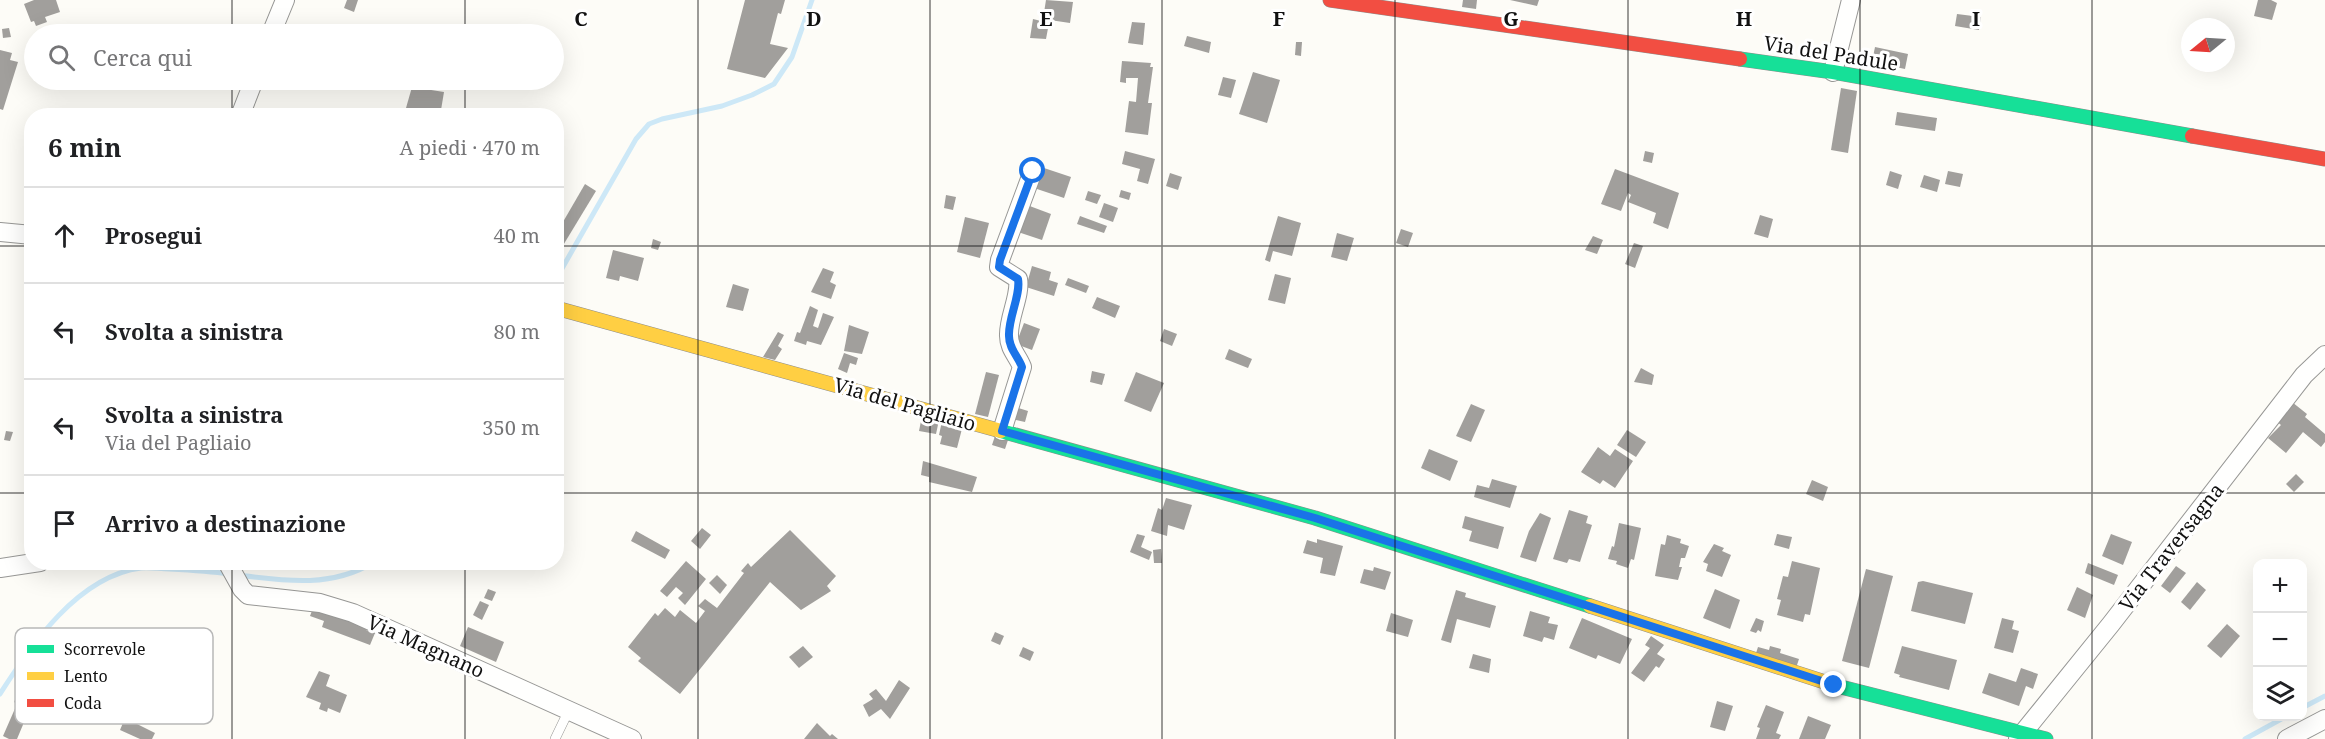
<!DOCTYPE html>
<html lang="it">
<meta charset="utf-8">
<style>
body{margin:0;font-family:"Noto Serif",serif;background:#f6f6f6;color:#202124}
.controls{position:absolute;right:18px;bottom:18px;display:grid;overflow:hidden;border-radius:12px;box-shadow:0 6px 24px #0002}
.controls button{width:54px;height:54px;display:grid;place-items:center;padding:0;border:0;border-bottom:2px solid #e0e0e0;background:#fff;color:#202124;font:30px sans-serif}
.compass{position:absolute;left:2181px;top:18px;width:54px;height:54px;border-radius:50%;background:#fff;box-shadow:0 6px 24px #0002;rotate:252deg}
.stop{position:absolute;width:18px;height:18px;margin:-14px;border:4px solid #1a73e8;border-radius:50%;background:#fff}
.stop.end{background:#1a73e8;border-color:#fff;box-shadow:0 2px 6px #0008}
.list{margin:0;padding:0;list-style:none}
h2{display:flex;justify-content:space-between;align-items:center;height:78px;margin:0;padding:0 24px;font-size:26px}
h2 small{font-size:20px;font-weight:400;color:#757577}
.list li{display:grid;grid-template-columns:39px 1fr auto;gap:18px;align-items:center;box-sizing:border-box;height:96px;padding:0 24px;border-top:2px solid #e0e0e0}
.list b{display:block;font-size:22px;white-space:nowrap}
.list p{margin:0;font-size:20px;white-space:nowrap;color:#757577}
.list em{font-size:20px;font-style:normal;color:#757577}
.icon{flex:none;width:33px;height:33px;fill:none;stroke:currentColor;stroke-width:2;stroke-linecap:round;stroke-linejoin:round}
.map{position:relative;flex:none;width:2325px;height:739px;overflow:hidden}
.search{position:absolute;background:#fff;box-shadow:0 6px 24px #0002;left:24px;top:24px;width:540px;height:66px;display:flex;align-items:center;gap:15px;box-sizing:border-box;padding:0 21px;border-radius:33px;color:#757577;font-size:22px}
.panel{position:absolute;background:#fff;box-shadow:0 6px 24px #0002;left:24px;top:108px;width:540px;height:462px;border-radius:24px}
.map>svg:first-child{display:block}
</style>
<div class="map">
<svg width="2325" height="739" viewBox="0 0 2325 739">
<rect width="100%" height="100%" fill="#fdfcf7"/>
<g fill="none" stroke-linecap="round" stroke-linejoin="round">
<g stroke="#cde8f7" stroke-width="5">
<path d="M556,279L636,139L649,124L662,119L722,106L752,95L774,84L792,57L812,0"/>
<path d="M238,575C285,581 332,588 374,562"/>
<path d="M0,694C31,645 78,576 141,568C150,567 160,569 169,569C189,570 209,571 229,574"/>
<path d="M2302,708L2325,696"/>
<path d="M2245,739L2287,716"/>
</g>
</g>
<g fill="#a19f9c">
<path d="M34,0H56L60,12L45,17L47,22L36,26L34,21L31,22L24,4Z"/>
<path d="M347,0H358L354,12L344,8Z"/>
<path d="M745,0H785L781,14L778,13L770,44L788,48L765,78L727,69Z"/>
<path d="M1046,0L1073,2L1070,23L1043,19Z"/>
<path d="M1463,0H1477L1476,9L1462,7Z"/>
<path d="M1510,0H1539L1537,6Z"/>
<path d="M2258,0H2271L2277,3L2272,20L2254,16Z"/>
<path d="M1957,14L1981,17L1979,30L1955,26Z"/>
<path d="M1033,19L1049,23L1046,39L1030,38Z"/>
<path d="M1132,22L1145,23L1143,45L1128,43Z"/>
<path d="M9,28L11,37L3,38L2,29Z"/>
<path d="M1187,36L1211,42L1209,53L1184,46Z"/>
<path d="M1296,42H1302L1301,56L1295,55Z"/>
<path d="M1875,47L1908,54L1905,69L1872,62Z"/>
<path d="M0,50L12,53L10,60L18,62L3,110L0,109Z"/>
<path d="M1122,61L1151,63L1150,67H1153L1148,103H1152L1148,135L1125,132L1129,101L1136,102L1138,78H1126V83L1120,82Z"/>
<path d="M1253,72L1280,80L1267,123L1239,114Z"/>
<path d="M1223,77L1236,80L1231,98L1218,95Z"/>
<path d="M419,80H446L444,90L417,86Z"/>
<path d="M412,87L444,92L440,116L404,115Z"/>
<path d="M1841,88L1857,91L1848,153L1831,150Z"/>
<path d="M1897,112L1937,118L1935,131L1895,125Z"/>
<path d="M1125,151L1155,159L1148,184L1137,181L1140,169L1122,164Z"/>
<path d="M1645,151L1654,153L1652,163L1643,161Z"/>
<path d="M27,163L32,164V175L25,174Z"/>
<path d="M1041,167L1071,177L1064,198L1034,188Z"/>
<path d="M1615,169L1679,193L1668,229L1653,223L1656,213L1628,202L1631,195L1628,193L1621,211L1601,204Z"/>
<path d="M1890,171L1902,175L1898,189L1886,185Z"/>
<path d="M1948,171L1963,174L1960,187L1945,184Z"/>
<path d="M1170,173L1182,177L1178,190L1166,186Z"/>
<path d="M1924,175L1940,180L1937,192L1920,187Z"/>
<path d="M585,184L596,191L556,257V234Z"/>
<path d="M1121,190L1131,193L1129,200L1119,197Z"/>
<path d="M1088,191L1101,195L1097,204L1085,200Z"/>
<path d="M946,195L956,197L953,210L944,208Z"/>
<path d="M1104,203L1118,208L1113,222L1099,217Z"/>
<path d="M1027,205L1051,214L1042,240L1018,232Z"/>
<path d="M1760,215L1773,219L1768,238L1754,234Z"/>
<path d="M1080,216L1107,226L1104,233L1077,224Z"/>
<path d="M1278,216L1301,223L1292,256L1273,251L1270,262L1265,260Z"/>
<path d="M965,217L989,223L980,258L957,252Z"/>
<path d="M1401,229L1413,233L1408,247L1396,243Z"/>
<path d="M1337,233L1354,238L1347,261L1331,257Z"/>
<path d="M1593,236L1603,240L1597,254L1585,250Z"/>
<path d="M653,239L661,242L658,250L651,248Z"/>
<path d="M1634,243L1643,246L1635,268L1625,264Z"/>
<path d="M613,250L644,258L638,281L620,276L619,281L606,278Z"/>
<path d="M1032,266L1051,272L1049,280L1058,283L1054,296L1026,287Z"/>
<path d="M823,268L834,272L830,282L836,285L831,299L811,292Z"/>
<path d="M1275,274L1291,278L1285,304L1268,300Z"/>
<path d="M1068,278L1089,286L1086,293L1065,285Z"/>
<path d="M733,284L749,289L743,311L726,307Z"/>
<path d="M1097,297L1120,306L1115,318L1092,308Z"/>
<path d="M810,306L818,310L813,326L818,328L823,313L834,317L821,345L807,341L806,345L794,341L797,332L800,333Z"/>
<path d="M1024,323L1040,329L1032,350L1016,344Z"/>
<path d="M849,325L869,332L862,354L844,351Z"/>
<path d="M1164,329L1177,334L1172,346L1160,341Z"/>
<path d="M778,332L784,335L778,346L782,349L775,360L763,357Z"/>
<path d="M1229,349L1252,359L1248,368L1225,359Z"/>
<path d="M844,353L858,358L856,365L850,363L847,373L838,369Z"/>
<path d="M1641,368L1654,375L1652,385L1634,382Z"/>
<path d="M1092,371L1105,374L1102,385L1090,382Z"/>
<path d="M986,372L999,375L988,417L975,414Z"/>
<path d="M1136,372L1164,383L1151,412L1124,401Z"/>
<path d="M2292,402L2307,414L2305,417L2325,434V442L2321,447L2303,432L2286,453L2268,438L2281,425L2276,421Z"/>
<path d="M1471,404L1485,410L1471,442L1456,436Z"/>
<path d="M1015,407L1028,411L1025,422L1012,419Z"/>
<path d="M922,416L939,420L936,434L919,431Z"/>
<path d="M942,421L963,425L957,448L940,444L942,436L939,435Z"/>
<path d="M1627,430L1646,442L1636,457L1617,445Z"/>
<path d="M6,431L13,432L10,441L4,440Z"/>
<path d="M995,436L1008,440L1005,449L992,445Z"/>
<path d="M1598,447L1610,456L1615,449L1633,461L1615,488L1603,480L1600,484L1581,472Z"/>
<path d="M1429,449L1458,461L1450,481L1421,468Z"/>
<path d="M923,461L977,477L972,492L929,482V477L921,475Z"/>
<path d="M2296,474L2304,482L2294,492L2286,484Z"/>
<path d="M1492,479L1517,486L1510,508L1474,497L1477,485L1489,488Z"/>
<path d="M1812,480L1828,487L1823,501L1806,494Z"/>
<path d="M1166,498L1192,505L1184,530L1168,525L1167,536L1151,531L1158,508L1162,510Z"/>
<path d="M1569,510L1588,516L1586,523L1592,525L1580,562L1569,559L1567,563L1553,559Z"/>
<path d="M1540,513L1551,518L1536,562L1520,557L1529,531Z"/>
<path d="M1465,516L1504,527L1498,549L1469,541L1472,531L1462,528Z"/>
<path d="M1619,523L1641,528L1634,560L1631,559L1628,568L1616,564L1617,561L1608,559L1612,546L1614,547Z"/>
<path d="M702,528L711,535L700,549L691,541Z"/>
<path d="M790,530L836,576L827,586L831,591L801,610L770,582L680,694L638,661L641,658L628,647L655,613L658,616L665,608L675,617L680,610L696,623L705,611L698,606L705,599L717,608L744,573L741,571L748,563L751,567Z"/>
<path d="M636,531L670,550L665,559L631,541Z"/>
<path d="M1137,534L1145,536L1141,547L1152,552L1149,560L1130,552Z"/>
<path d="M1777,534L1792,537L1789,549L1774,545Z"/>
<path d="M2111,534L2132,542L2123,565L2102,556Z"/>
<path d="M1667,535L1681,539L1680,543L1689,546L1685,558H1681L1679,567H1682L1678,580L1655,576L1661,544L1665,545Z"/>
<path d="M1317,539L1343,546L1335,576L1320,573L1323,558L1303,553L1307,540L1317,543Z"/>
<path d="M1714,544L1724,548L1722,551L1731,555L1722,577L1706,571L1708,564L1703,562Z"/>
<path d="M1161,549L1162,563H1154L1153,550Z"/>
<path d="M686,561L706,579L685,605L678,598L683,593L676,587L667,597L660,591Z"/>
<path d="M1792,561L1820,568L1810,615L1805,614L1803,622L1777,615L1781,600L1777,599L1783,576L1788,577Z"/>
<path d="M2088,563L2118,575L2114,585L2085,573Z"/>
<path d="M2176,566L2186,573L2170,593L2161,586Z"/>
<path d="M1374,567L1391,572L1385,590L1360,583L1364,569L1373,571Z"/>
<path d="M1866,569L1893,576L1869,668L1842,661Z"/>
<path d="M717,575L727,585L720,594L709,583Z"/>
<path d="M1923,581L1973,593L1965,624L1911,611L1918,582Z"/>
<path d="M2197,582L2206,590L2190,610L2181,602Z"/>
<path d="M2077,587L2093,595L2085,618L2067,610Z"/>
<path d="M488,589L496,592L492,601L484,598Z"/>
<path d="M1715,589L1740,600L1730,629L1703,618Z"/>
<path d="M1456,590L1466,593L1465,597L1496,606L1490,628L1457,619L1451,643L1441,640Z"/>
<path d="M480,601L489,605L482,620L473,615Z"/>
<path d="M313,608L367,627L366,630L375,633L370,645L322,627L324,621L310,616Z"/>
<path d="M1530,611L1550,617L1548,623L1558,625L1554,640L1544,637L1542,642L1523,636Z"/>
<path d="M1391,613L1413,620L1408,637L1386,631Z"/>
<path d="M1582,618L1632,639L1620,664L1598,655L1596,659L1569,648Z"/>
<path d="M1756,618L1764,621L1761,632L1758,630L1756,633L1750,631Z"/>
<path d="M2002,618L2014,621L2012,629L2019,631L2013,653L1994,648Z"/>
<path d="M2227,624L2240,636L2221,658L2207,646Z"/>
<path d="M468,627L504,642L496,662L460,646Z"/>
<path d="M995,632L1004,636L1000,645L991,641Z"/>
<path d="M1651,636L1664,645L1657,654L1665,659L1659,668L1656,666L1644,682L1631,673L1650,648L1645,645Z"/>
<path d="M803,646L813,657L799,668L789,657Z"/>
<path d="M1770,646L1781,649L1780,653L1799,659L1796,668L1755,656L1758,647L1769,650Z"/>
<path d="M1902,646L1957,660L1949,690L1899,677L1900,675L1894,673Z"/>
<path d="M1023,647L1034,652L1030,661L1019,656Z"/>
<path d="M1473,654L1491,659L1489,673L1469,668Z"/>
<path d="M2021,668L2038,674L2033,689L2026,686L2019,706L1982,693L1989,673L2016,682Z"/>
<path d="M319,671L330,675L326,686L347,695L340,713L328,708L327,712L319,709L321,703L306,697Z"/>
<path d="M899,680L910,688L890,719L881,709L869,717L863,705L873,699L869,694L876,689L886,701Z"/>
<path d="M23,682L38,689L17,739H9L3,736L17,704L14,702Z"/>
<path d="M1717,701L1733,706L1725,731L1710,727Z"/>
<path d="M1766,705L1784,712L1776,733L1781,735L1779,739H1756L1760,728L1757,727Z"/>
<path d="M1808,716L1831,725L1825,739H1799Z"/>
<path d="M125,718L155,733L152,739H140L120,730Z"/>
<path d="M817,723L830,736L832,734L838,739H804Z"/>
</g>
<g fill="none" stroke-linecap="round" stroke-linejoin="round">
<defs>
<path id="lane" d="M555,739L569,710"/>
<g id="street">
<path d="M271,34L285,0"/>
<path d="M1833,72L1851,0"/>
<path d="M240,116L254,80"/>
<path d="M0,232L32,235"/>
<path d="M1002,431L1022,367C1018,356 1009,349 1009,336C1008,318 1021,295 1018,279L999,267L1000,260L1033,171"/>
<path d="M227,562L242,589L248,595L320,603L353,613L632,739"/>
<path d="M0,568L40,562"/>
<path d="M2018,739L2111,624L2304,375L2325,355"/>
<path d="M2287,739L2325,719"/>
</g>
<g id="fast">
<path d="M1740,59L1833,72L2192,136"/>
<path d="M1001,431L1315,518L1590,606"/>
<path d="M1837,686L2046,739"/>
</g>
<g id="slow">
<path d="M556,308L1001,431"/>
<path d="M1590,606L1837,686"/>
</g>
<g id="jam">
<path d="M1330,0L1740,59"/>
<path d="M2192,136L2325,159"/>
</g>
</defs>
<use href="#lane" stroke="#979795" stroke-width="10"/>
<use href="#street" stroke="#979795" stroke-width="20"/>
<use href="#fast" stroke="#8e8d8b" stroke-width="15"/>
<use href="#slow" stroke="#8e8d8b" stroke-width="15"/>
<use href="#jam" stroke="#8e8d8b" stroke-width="15"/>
<use href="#lane" stroke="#fffffe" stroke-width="9"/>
<use href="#street" stroke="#fffffe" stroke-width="18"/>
<use href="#fast" stroke="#16e098" stroke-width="14"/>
<use href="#slow" stroke="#ffcf43" stroke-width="14"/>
<use href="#jam" stroke="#f24e42" stroke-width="14"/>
</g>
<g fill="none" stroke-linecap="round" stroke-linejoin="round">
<path stroke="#1a73e8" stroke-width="8" d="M1033,171L1000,260L999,267L1018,279C1021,295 1008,318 1009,336C1009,349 1018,356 1022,367L1002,431L1315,518L1834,685"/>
</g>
<path fill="none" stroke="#111" stroke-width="1.5" stroke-opacity="0.55" d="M232,0V34M465,0V34M698,0V739M930,0V739M1162,0V739M1395,0V739M1628,0V739M1860,0V739M2092,0V739M232,80V116M465,80V116M0,246H32M556,246H2325M0,493H32M556,493H2325M232,562V739M465,562V739"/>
<g text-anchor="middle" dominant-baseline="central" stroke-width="6" stroke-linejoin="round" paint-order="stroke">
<g font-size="20" fill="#111" stroke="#fff">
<text transform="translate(1831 53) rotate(9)">Via del Padule</text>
<text transform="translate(905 404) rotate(16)">Via del Pagliaio</text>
<text transform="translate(2171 547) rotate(-52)">Via Traversagna</text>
<text transform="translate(426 646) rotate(24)">Via Magnano</text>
</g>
</g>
<rect x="15" y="628" width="198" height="96" rx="9" fill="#fff" stroke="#b8b8b8" stroke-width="1.5"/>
<rect x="27" y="645" width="27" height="8" fill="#16e098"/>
<rect x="27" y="672" width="27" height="8" fill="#ffcf43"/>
<rect x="27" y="699" width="27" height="8" fill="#f24e42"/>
<g font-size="16" fill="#111">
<text x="64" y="655">Scorrevole</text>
<text x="64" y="682">Lento</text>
<text x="64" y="709">Coda</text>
</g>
<g font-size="20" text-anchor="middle" font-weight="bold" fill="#111" stroke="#fff" stroke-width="6" stroke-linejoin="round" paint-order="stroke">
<text x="581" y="26">C</text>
<text x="814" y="26">D</text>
<text x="1046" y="26">E</text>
<text x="1279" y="26">F</text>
<text x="1511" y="26">G</text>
<text x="1744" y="26">H</text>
<text x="1976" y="26">I</text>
</g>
</svg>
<div class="controls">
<button>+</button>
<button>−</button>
<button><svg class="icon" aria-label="layers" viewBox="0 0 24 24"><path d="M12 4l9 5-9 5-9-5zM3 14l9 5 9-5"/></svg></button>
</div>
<svg class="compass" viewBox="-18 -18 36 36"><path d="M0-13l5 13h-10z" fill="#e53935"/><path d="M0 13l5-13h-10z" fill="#757577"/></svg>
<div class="stop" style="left:1033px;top:171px"></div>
<div class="stop end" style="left:1834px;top:685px"></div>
<div class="search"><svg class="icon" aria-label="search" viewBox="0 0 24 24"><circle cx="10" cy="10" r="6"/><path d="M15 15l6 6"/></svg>Cerca qui</div>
<section class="panel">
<h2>6 min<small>A piedi · 470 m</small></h2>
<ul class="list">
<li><svg class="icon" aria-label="ahead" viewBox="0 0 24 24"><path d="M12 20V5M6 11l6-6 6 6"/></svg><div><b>Prosegui</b></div><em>40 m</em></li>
<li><svg class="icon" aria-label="left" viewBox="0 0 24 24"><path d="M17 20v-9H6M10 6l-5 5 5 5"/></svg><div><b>Svolta a sinistra</b></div><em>80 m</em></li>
<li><svg class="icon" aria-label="left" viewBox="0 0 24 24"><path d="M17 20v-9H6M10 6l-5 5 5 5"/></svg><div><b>Svolta a sinistra</b><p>Via del Pagliaio</p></div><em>350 m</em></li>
<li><svg class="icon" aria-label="arrive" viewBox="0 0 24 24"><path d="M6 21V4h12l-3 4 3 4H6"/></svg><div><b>Arrivo a destinazione</b></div></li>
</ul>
</section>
</div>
